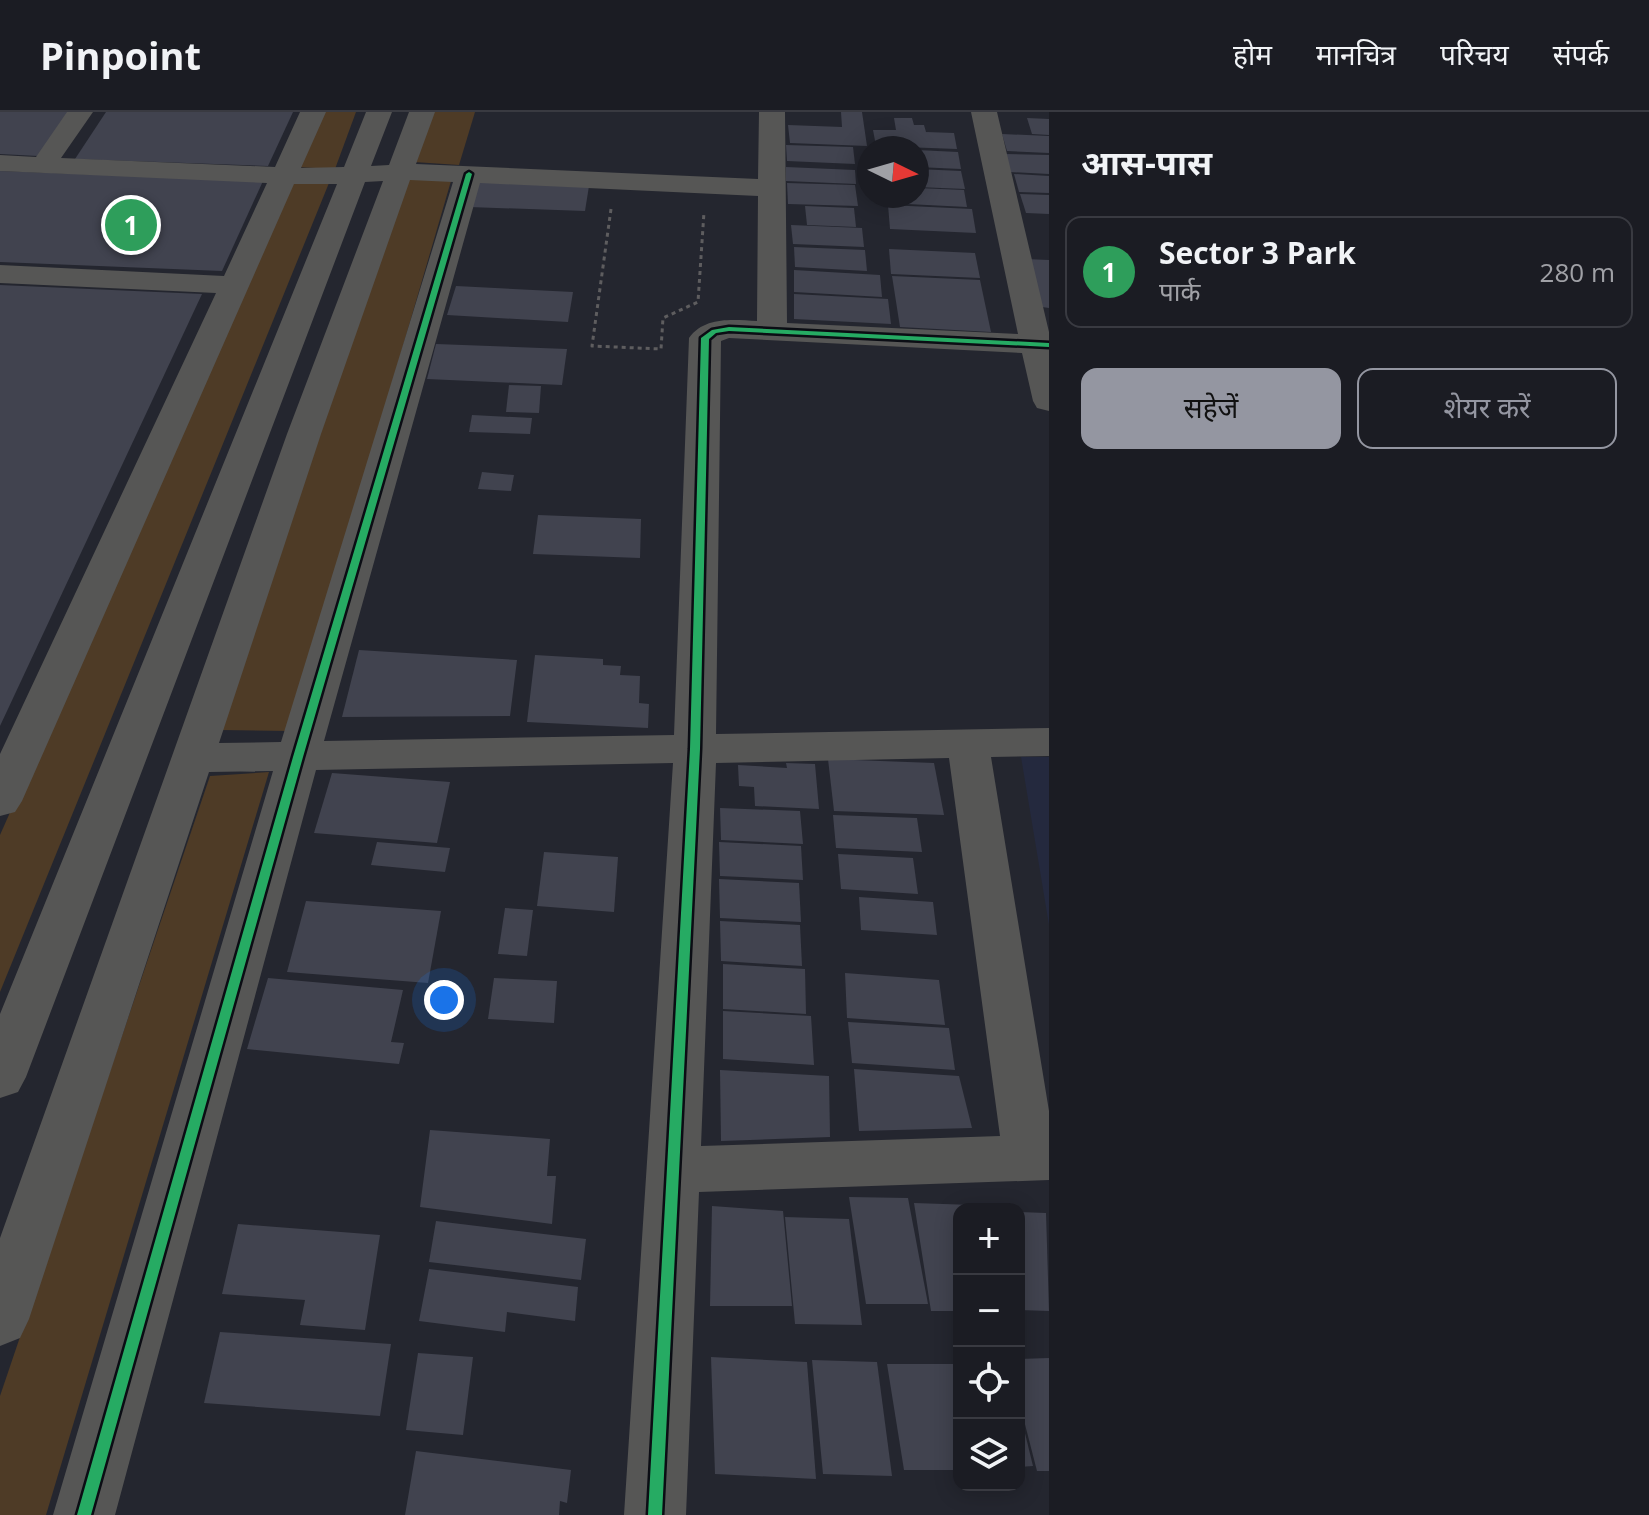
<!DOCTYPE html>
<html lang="hi">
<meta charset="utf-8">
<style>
body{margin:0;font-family:"Open Sans","Noto Sans Devanagari",sans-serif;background:#24252b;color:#f1f3f6}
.controls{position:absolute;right:24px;bottom:24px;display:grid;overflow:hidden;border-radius:16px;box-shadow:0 4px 20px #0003}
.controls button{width:72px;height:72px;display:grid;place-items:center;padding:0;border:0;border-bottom:2px solid #393a41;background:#1b1c23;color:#f1f3f6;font:40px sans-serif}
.compass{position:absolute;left:857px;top:24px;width:72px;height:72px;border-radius:50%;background:#1b1c23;box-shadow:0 4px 20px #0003;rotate:95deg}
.you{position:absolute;left:444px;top:888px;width:28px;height:28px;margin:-20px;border:6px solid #fff;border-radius:50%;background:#1a73e8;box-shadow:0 0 0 12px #1a73e833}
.badge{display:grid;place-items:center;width:52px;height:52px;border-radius:50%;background:#9496a1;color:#fff;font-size:26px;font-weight:700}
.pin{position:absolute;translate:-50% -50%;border:4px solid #fff;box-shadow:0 2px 8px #0006}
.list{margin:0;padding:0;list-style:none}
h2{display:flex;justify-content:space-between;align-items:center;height:104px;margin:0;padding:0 32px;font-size:34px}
h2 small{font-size:26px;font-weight:400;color:#a0a1a6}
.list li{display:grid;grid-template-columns:52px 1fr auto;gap:24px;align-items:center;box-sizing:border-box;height:112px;margin:0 16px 16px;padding:0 16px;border:2px solid #393a41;border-radius:16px}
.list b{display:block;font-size:30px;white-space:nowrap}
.list p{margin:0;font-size:26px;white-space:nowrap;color:#a0a1a6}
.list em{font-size:26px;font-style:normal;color:#a0a1a6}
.actions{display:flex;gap:16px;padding:24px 32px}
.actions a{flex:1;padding:18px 0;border:2px solid #9496a1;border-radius:16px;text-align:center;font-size:28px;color:#9496a1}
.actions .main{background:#9496a1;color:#111}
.icon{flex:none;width:44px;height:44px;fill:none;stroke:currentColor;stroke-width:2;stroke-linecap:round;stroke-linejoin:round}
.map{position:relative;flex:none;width:1049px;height:1403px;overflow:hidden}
header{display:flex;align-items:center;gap:48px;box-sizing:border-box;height:112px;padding:0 40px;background:#1b1c23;border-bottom:2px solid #393a41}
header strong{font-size:38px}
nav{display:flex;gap:44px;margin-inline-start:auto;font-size:28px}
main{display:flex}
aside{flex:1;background:#1b1c23}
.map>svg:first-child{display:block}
</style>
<header>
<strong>Pinpoint</strong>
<nav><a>होम</a><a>मानचित्र</a><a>परिचय</a><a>संपर्क</a></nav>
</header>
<main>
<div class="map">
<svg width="1049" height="1403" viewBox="0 0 1049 1403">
<rect width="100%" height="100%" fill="#24262f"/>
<path fill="#24293e" d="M1021,645H1049V813Z"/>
<g fill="#4e3b26">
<path d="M318,0H356L335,57L295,55Z"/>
<path d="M432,0H475L459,53L414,50Z"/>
<path d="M407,66L451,69L291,619L220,618Z"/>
<path d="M290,69L329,71L0,880V723Z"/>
<path d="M269,660L46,1403H0V1284L210,664Z"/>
</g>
<g fill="#41434f">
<path d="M0,0H68L38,44L0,42Z"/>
<path d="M106,0H293L268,54L75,47Z"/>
<path d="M841,0H862L867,34L790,31L788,13L842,15Z"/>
<path d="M894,6H912L914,13H924L926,20L954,21L957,37L876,34L873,18H896Z"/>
<path d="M1027,6L1049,7V23L1032,22Z"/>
<path d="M1002,22L1049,24V41L1007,39Z"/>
<path d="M786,33L853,35L855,52L787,49Z"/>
<path d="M917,38L958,40L961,57L917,55Z"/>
<path d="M1005,42L1049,43V62L1010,60Z"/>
<path d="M786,55L855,58L856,72L786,69Z"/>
<path d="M917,57L961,59L965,77L917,75Z"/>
<path d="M0,59L263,69L222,159L0,150Z"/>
<path d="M1014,62L1049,64V81L1019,80Z"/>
<path d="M475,70L589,74L585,99L469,95Z"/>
<path d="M787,71L855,73L858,94L788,92Z"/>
<path d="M917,76L964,78L967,95L887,91L886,84H917Z"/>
<path d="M1020,82L1049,83V102L1026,101Z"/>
<path d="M888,93L972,97L976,121L890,117Z"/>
<path d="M805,94L854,96L856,115L807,113Z"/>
<path d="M791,113L862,116L864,135L793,132Z"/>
<path d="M794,135L865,138L867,159L795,155Z"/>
<path d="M889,137L975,141L980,166L891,162Z"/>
<path d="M1025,147L1049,148V196L1042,195Z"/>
<path d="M794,158L880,163L882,185L794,180Z"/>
<path d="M892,164L980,168L991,220L900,215Z"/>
<path d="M0,173L202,182L0,614Z"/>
<path d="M456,174L573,180L568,210L447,203Z"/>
<path d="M794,182L888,187L891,212L794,207Z"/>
<path d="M436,232L567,237L562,273L427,267Z"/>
<path d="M509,273L541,274L539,301L506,300Z"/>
<path d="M472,303L532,306L530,322L469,320Z"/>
<path d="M482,360L514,363L511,379L478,377Z"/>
<path d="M538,403L641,407L640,446L533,442Z"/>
<path d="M359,538L517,548L510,604L342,605Z"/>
<path d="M535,543L603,547V553L621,554L620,563L640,564L639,591L649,592L648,616L527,610Z"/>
<path d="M828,647L934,651L944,703L834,699Z"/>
<path d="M786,651L815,652L819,697L755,694L754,675L739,674L738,653L787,656Z"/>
<path d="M332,661L450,670L437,731L314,721Z"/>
<path d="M720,696L800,699L803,732L721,728Z"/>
<path d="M833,703L917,706L922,740L836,736Z"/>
<path d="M377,730L450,736L445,760L371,753Z"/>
<path d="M719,730L801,734L803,768L720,764Z"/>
<path d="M544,740L618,745L614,800L537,794Z"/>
<path d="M838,742L913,746L918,782L841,777Z"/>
<path d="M719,767L799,771L801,810L720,806Z"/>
<path d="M859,785L933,790L937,823L861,818Z"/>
<path d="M306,789L441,799L428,871L287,860Z"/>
<path d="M505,796L533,798L527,844L498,842Z"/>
<path d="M720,809L800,813L802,854L721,849Z"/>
<path d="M723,852L805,857L806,902L723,897Z"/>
<path d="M845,861L939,868L945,913L847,906Z"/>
<path d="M268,866L403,878L391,930L404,931L399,952L247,937Z"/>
<path d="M494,866L557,869L554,911L488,907Z"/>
<path d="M723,899L811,904L814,953L723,947Z"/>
<path d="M848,910L949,916L955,958L852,951Z"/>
<path d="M854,957L959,964L972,1016L859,1019Z"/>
<path d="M720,958L829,964L830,1025L721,1029Z"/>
<path d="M430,1018L550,1027L547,1064H556L552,1112L420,1095Z"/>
<path d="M849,1085L908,1086L928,1192H866Z"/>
<path d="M914,1091L973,1093L974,1097H959V1199H931Z"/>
<path d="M712,1094L783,1099L792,1194H710Z"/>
<path d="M1019,1100L1046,1101L1049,1199L1019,1198Z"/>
<path d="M785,1105L849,1107L862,1213L795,1212Z"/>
<path d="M436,1109L586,1127L581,1168L429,1150Z"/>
<path d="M238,1112L380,1123L365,1218L300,1213L305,1188L222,1182Z"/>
<path d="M429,1157L578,1175L575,1209L507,1200L505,1220L419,1209Z"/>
<path d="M220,1220L391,1232L380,1304L204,1291Z"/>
<path d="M418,1241L473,1245L463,1323L406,1318Z"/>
<path d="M711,1245L807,1250L816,1367L715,1362Z"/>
<path d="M1049,1246V1359H1037L1019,1289V1247Z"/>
<path d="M812,1248L877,1250L892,1364L823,1362Z"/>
<path d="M887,1252H954L959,1278V1358H904Z"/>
<path d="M1020,1301L1033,1354L1019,1355Z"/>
<path d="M416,1339L571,1358L567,1391L560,1389L559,1403H405Z"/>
</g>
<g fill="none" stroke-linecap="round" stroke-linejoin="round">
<path stroke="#5e5d5f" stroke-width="3" stroke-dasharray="4 4" stroke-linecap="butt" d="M611,97L592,234L661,237L663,206L698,190L704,100"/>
<path fill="#565655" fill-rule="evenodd" d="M67,0H93L61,46L275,55L300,0H326L301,56L344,55L366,0H392L371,54L389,53L409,0H435L416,52L758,67L759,0H785L787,211L1018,222L971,0H997L1049,220V299L1037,296L1033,289L1022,241L729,226L721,229L716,622L1049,616V644L991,645L1049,999V1068L699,1080L686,1403H624L673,651L316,658L115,1403H53L273,659L209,660L29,1207L20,1226L0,1234V1126L287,322L383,69L365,70L26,965L18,980L0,986V902L337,72H294L22,689L15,700L0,704V642L216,181L0,171V153L224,164L267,71L0,59V43L36,45ZM410,68L453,70L281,630L219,631L321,322ZM480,71L758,84L757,209C733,208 705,204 689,226L674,623L324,629ZM949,646L1000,1024L701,1034L716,651Z"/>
<defs>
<g id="cycleway">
<path d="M469,60L472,62L303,645L91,1403H77L293,645L466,62Z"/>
<path d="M729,215L1049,231V235L729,219L716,221L709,227L700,637L662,1403H648L690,637L701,226L712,218Z"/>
</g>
</defs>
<use href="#cycleway" stroke="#0b0d14" stroke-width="5"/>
<use href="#cycleway" fill="#26ab63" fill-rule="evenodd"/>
</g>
</svg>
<div class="controls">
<button>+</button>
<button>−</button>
<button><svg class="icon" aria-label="locate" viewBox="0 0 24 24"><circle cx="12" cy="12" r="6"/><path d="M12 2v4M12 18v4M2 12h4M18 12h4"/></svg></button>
<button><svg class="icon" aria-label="layers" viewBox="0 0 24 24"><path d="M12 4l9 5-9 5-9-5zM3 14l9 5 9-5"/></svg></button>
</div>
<svg class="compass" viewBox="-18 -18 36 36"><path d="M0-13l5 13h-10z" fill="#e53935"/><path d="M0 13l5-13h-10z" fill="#a0a1a6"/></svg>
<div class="you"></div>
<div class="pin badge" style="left:131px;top:113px;background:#2e9e5b">1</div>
</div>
<aside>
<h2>आस-पास<small></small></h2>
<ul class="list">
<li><span class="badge" style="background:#2e9e5b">1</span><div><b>Sector 3 Park</b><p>पार्क</p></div><em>280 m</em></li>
</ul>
<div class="actions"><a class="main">सहेजें</a><a>शेयर करें</a></div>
</aside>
</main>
